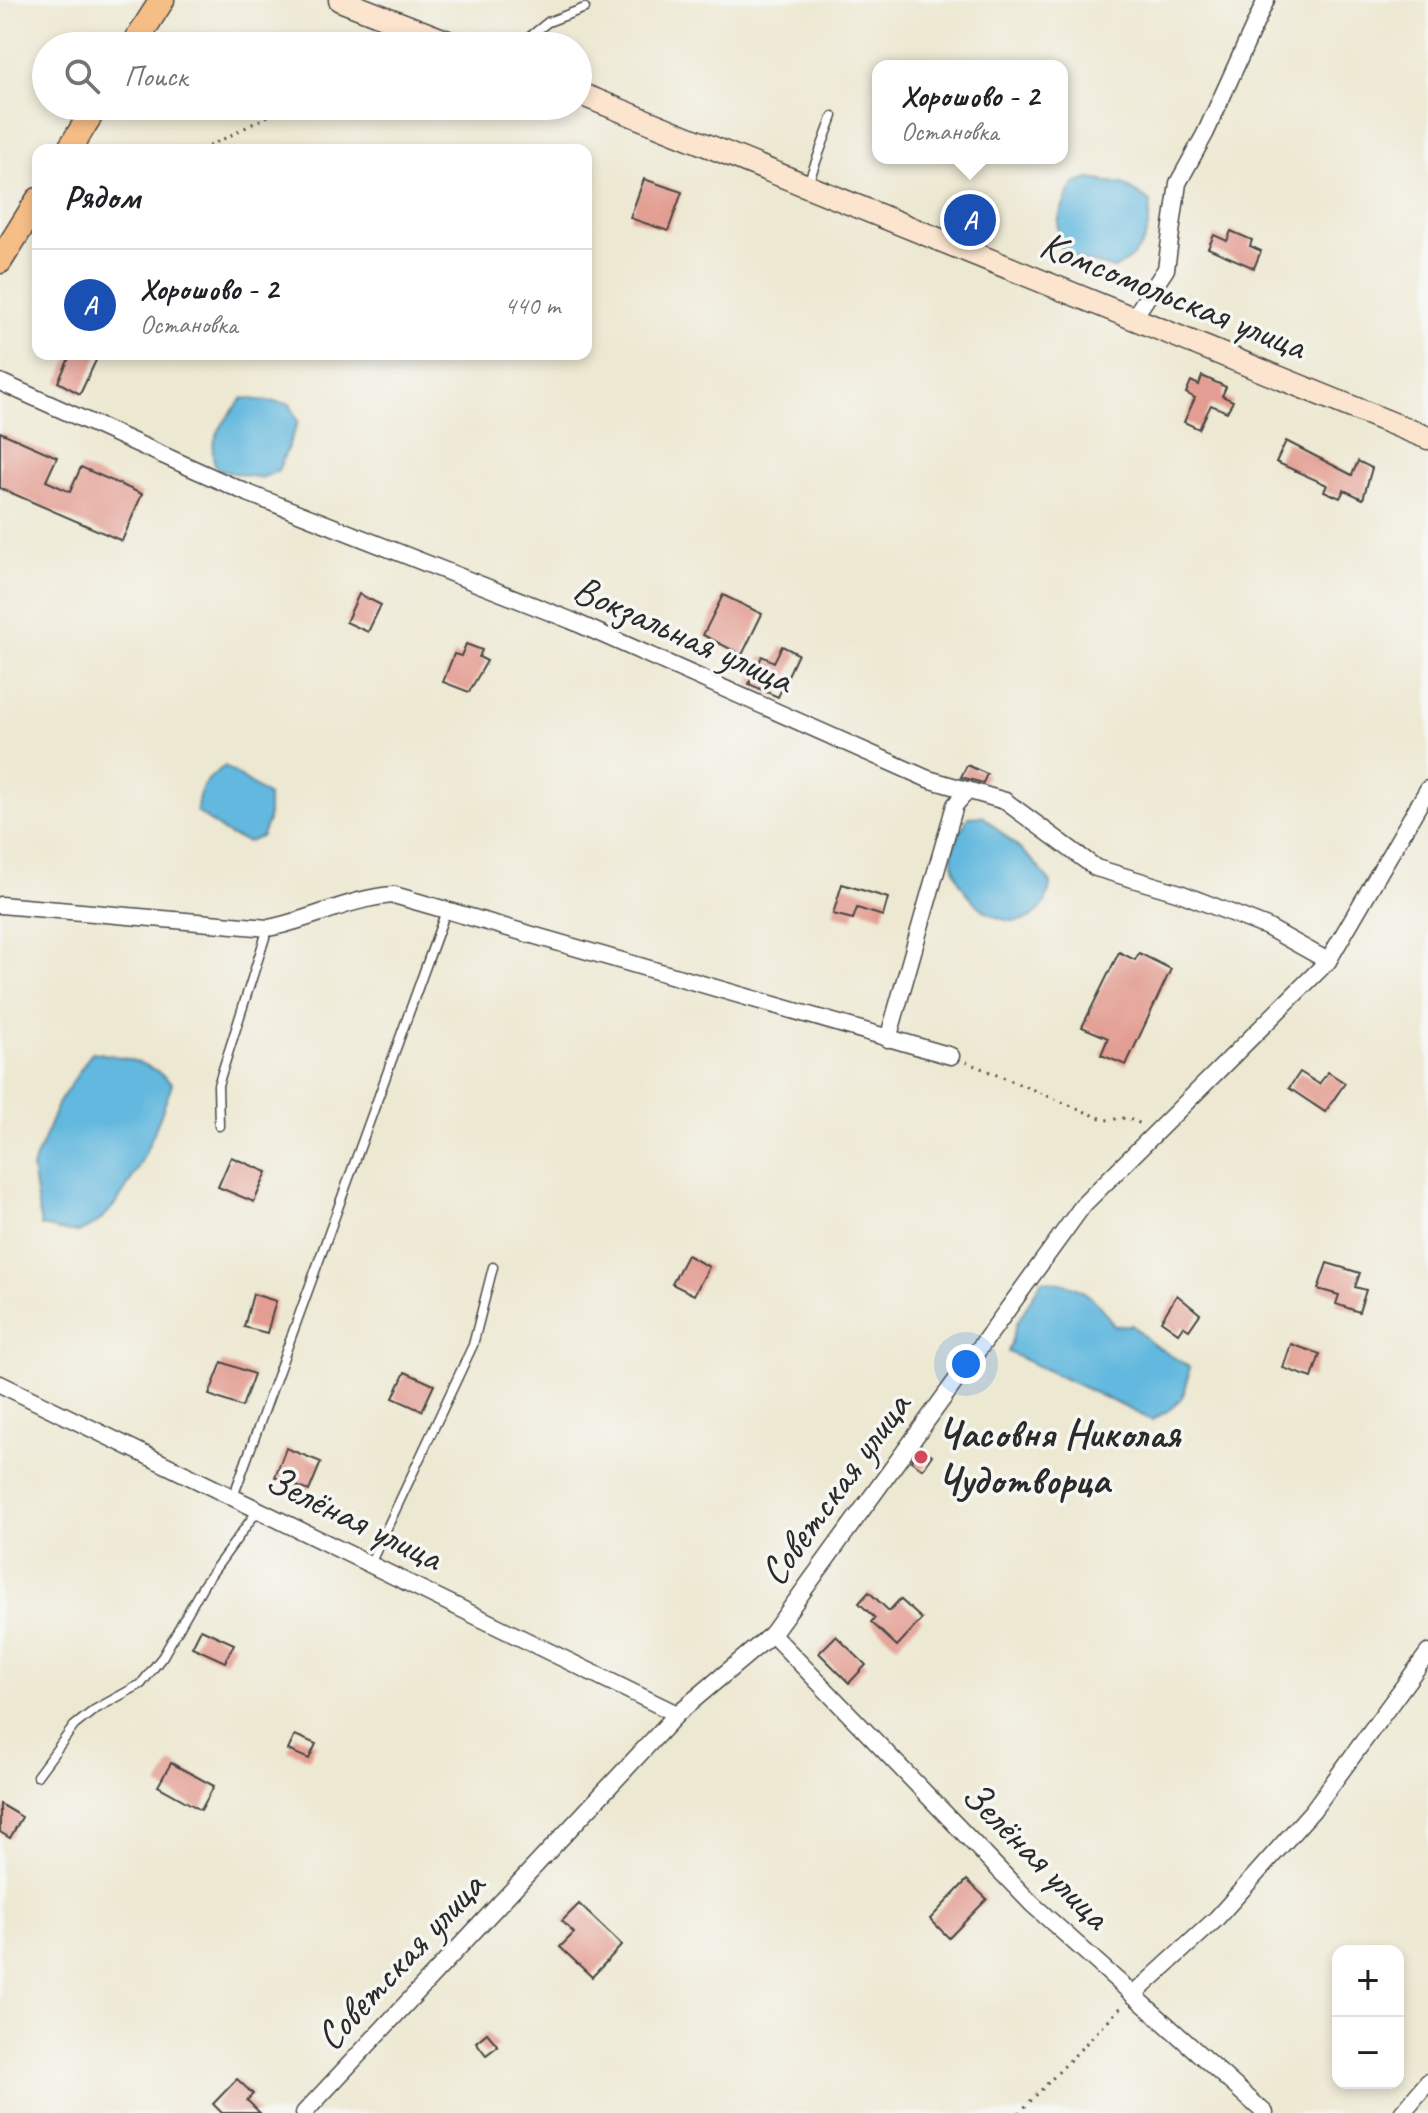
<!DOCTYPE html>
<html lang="ru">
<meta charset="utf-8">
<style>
body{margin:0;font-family:Caveat,sans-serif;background:#f2f2f2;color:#202124}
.controls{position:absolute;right:24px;bottom:24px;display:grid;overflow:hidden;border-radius:16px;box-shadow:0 4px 12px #0003}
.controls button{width:72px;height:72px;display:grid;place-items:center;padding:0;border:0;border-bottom:2px solid #e0e0e0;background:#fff;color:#202124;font:40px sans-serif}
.you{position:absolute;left:966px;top:1364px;width:28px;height:28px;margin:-20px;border:6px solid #fff;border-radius:50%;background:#1a73e8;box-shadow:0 0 0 12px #1a73e833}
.badge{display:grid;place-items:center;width:52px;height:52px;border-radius:50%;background:#d1495b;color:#fff;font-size:26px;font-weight:700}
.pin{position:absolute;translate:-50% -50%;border:4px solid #fff;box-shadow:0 2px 8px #0006}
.popup{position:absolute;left:872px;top:60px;width:196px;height:104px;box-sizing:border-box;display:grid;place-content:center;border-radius:16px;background:#fff;filter:drop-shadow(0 2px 6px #0005);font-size:26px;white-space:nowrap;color:#757577}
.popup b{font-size:30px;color:#202124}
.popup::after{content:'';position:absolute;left:50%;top:100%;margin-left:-16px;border:16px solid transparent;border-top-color:#fff}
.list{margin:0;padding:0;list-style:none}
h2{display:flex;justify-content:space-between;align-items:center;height:104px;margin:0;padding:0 32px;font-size:34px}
h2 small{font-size:26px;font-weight:400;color:#757577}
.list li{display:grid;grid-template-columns:52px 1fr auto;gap:24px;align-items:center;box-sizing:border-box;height:112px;padding:0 32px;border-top:2px solid #e0e0e0}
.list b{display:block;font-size:30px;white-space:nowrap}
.list p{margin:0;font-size:26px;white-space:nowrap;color:#757577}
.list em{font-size:26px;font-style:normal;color:#757577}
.icon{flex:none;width:44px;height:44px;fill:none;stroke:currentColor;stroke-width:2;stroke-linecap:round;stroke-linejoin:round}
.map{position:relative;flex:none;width:1428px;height:2113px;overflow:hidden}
.search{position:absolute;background:#fff;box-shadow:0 4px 12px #0003;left:32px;top:32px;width:560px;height:88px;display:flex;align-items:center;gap:20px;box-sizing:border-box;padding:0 28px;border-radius:44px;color:#757577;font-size:30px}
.panel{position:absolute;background:#fff;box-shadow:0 4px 12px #0003;left:32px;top:144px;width:560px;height:216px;border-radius:16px}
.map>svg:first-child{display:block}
</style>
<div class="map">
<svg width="1428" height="2113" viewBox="0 0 1428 2113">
<rect width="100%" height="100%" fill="#f6f6f2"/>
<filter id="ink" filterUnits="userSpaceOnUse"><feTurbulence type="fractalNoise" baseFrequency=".0125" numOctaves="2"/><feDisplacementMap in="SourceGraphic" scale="16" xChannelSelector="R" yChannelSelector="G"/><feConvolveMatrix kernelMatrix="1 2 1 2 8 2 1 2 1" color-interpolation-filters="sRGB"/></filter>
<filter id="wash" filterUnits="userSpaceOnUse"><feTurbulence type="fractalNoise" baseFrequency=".006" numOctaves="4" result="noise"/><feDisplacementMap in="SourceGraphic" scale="32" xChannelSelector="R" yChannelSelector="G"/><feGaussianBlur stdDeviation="1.8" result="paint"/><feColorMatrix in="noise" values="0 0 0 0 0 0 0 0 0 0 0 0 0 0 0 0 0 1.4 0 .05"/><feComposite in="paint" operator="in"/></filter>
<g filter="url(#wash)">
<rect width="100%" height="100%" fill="#ede8d1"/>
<g fill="#62b8de" stroke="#467284" stroke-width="2">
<path d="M1089,179L1123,184L1151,202C1148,236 1146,252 1114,269L1065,255C1050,228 1061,208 1074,184Z"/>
<path d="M243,398L290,404L298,422L278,471L261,478L218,470C202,445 226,418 243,398Z"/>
<path d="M225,766L268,796V821L261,837L248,842L229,835L197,812C197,790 206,778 225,766Z"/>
<path d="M983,816L1034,862L1051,883C1049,889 1047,901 1043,906C1012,948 948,894 953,851C954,841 964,827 968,817Z"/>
<path d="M92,1052C122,1057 151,1061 172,1084C158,1124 124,1223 77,1232C67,1234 51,1227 41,1226L32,1168L58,1104Z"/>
<path d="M1042,1280C1080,1284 1094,1294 1114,1326L1132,1325L1151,1343L1189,1367C1187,1399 1180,1404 1152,1420L1008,1352L1017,1323Z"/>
</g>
<g id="blocks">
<g fill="#e39d92">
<path d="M644,179L682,192L668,231L630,218Z"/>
<path d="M1231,231L1252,240L1250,246L1261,251L1254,268L1208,248L1214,235L1227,241Z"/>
<path d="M71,354H99L80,394L58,382Z"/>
<path d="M1202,376L1226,387L1222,396L1233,401L1227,412L1211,405L1199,429L1184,422L1195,398L1186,393L1191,381L1199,385Z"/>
<path d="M0,432L57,457L46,481L70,492L81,467L142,494L122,541L0,488Z"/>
<path d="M1286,441L1352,475L1358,461L1372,468L1363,499L1344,490L1340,498L1324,491L1327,485L1276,462Z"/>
<path d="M359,594L381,605L368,632L346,622Z"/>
<path d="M723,595L762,614L742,655L703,635Z"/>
<path d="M466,644L482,650L479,657L487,661L469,692L443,682L454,654L461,656Z"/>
<path d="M782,646L798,654L778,697L749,684L762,656L774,662Z"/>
<path d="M967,765L987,774L983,783L961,777Z"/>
<path d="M842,884L888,898L883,916L857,908L853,919L833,914Z"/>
<path d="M1119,952L1135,960L1139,953L1171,969L1126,1065L1101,1055L1108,1038L1082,1027Z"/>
<path d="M1300,1072L1319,1084L1328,1072L1345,1083L1325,1112L1289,1088Z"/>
<path d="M231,1157L267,1172L254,1202L218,1187Z"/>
<path d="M687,1255L709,1267L694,1295L672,1284Z"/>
<path d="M1327,1263L1360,1273L1355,1287L1366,1290L1359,1312L1336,1304L1339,1295L1318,1289Z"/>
<path d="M253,1294L276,1301L267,1333L244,1327Z"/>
<path d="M1177,1295L1200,1314L1189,1330L1183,1326L1178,1333L1161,1321Z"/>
<path d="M1291,1344L1320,1354L1312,1378L1283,1368Z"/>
<path d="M222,1362L254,1374L242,1407L209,1395Z"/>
<path d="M405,1372L434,1385L422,1411L393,1398Z"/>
<path d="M921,1447L932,1455L923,1469L911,1461Z"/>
<path d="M286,1448L321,1462L309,1491L275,1477Z"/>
<path d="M869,1592L889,1611L900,1599L922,1619L897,1646L871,1622L875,1618L859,1603Z"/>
<path d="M201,1629L234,1644L225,1662L192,1647Z"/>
<path d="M836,1636L866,1665L849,1683L819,1653Z"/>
<path d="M295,1735L316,1744L309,1759L288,1750Z"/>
<path d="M171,1763L214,1786L201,1810L158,1786Z"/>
<path d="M0,1804L22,1817L10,1838L0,1832Z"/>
<path d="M967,1880L987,1899L949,1938L930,1919Z"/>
<path d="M579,1904L622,1945L592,1977L560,1947L574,1933L562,1921Z"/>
<path d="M487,2033L498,2046L486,2055L476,2042Z"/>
<path d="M237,2079L253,2094L247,2100L260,2113H222L213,2104Z"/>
</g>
</g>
</g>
<g filter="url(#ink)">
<use href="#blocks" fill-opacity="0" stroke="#484744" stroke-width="2"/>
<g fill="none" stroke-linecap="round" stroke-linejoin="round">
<defs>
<g id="lane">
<path d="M518,46L548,22L585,8"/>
<path d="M808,183L833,116"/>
<path d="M219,1126L218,1085L268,928"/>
<path d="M233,1497L446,911"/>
<path d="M370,1564L473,1345L493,1267"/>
<path d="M37,1776L74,1726L94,1710L141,1684L163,1656L204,1584L258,1510"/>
</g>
<g id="street">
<path d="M1134,317L1166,269L1178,183L1205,134L1266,0"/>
<path d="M0,382L245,492L570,620L928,779L1005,801L1096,868L1180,893L1267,927L1328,961"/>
<path d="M0,905L268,928C312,920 349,898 394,895L951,1056"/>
<path d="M888,1039L955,805L968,790"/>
<path d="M0,1384L677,1714"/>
<path d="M772,1634L1032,1904L1265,2113"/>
<path d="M1133,1995L1216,1919L1313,1810L1428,1653"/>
<path d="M304,2113L677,1714L772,1634L1084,1204L1328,961L1428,789"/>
<path d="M1402,2113L1428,2082"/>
</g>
<g id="secondary">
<path d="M340,0L458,46"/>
<path d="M578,93L1428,438"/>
</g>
<g id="primary">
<path d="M133,46L162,0"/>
<path d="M69,150L96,106"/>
<path d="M0,261L38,200"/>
</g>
</defs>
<use href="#lane" stroke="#484744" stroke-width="11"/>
<use href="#street" stroke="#484744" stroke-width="19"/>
<use href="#secondary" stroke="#484744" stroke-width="25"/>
<use href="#primary" stroke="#484744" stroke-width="27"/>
<g stroke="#484744" stroke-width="3" stroke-dasharray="2 6" stroke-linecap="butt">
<path d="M202,150L270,115"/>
<path d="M966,1062L1105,1120L1126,1118L1142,1124"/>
<path d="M1019,2113L1122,2006"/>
</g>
<use href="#lane" stroke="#fff" stroke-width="8"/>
<use href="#street" stroke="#fff" stroke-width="16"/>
<use href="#secondary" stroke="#fbe5cf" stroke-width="22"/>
<use href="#primary" stroke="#f6be87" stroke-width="24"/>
</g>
</g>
<circle fill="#d1495b" stroke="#f6f6f2" stroke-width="3" cx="921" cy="1457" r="8"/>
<g text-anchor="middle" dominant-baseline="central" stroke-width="7" stroke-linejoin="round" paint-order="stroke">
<g font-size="40" fill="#2b2b2b" stroke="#f6f6f2">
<text transform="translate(1173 295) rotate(22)">Комсомольская улица</text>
<text transform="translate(683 634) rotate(24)">Вокзальная улица</text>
<text transform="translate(835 1489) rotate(-54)">Советская улица</text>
<text transform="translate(354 1518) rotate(26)">Зелёная улица</text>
<text transform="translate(1036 1855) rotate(45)">Зелёная улица</text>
<text transform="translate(400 1961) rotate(-47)">Советская улица</text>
</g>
<g font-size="40" font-weight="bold" fill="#2b2b2b" stroke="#f6f6f2" text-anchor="start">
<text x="937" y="1434">Часовня Николая<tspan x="937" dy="46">Чудотворца</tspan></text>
</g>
</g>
</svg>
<div class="controls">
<button>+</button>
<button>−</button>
</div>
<div class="you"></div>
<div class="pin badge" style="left:970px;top:220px;background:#1a4fb4">A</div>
<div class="popup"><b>Хорошово - 2</b>Остановка</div>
<div class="search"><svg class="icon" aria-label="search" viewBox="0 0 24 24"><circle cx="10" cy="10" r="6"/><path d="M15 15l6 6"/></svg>Поиск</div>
<section class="panel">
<h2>Рядом<small></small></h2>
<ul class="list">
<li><span class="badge" style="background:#1a4fb4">A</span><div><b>Хорошово - 2</b><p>Остановка</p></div><em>440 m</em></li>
</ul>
</section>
</div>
